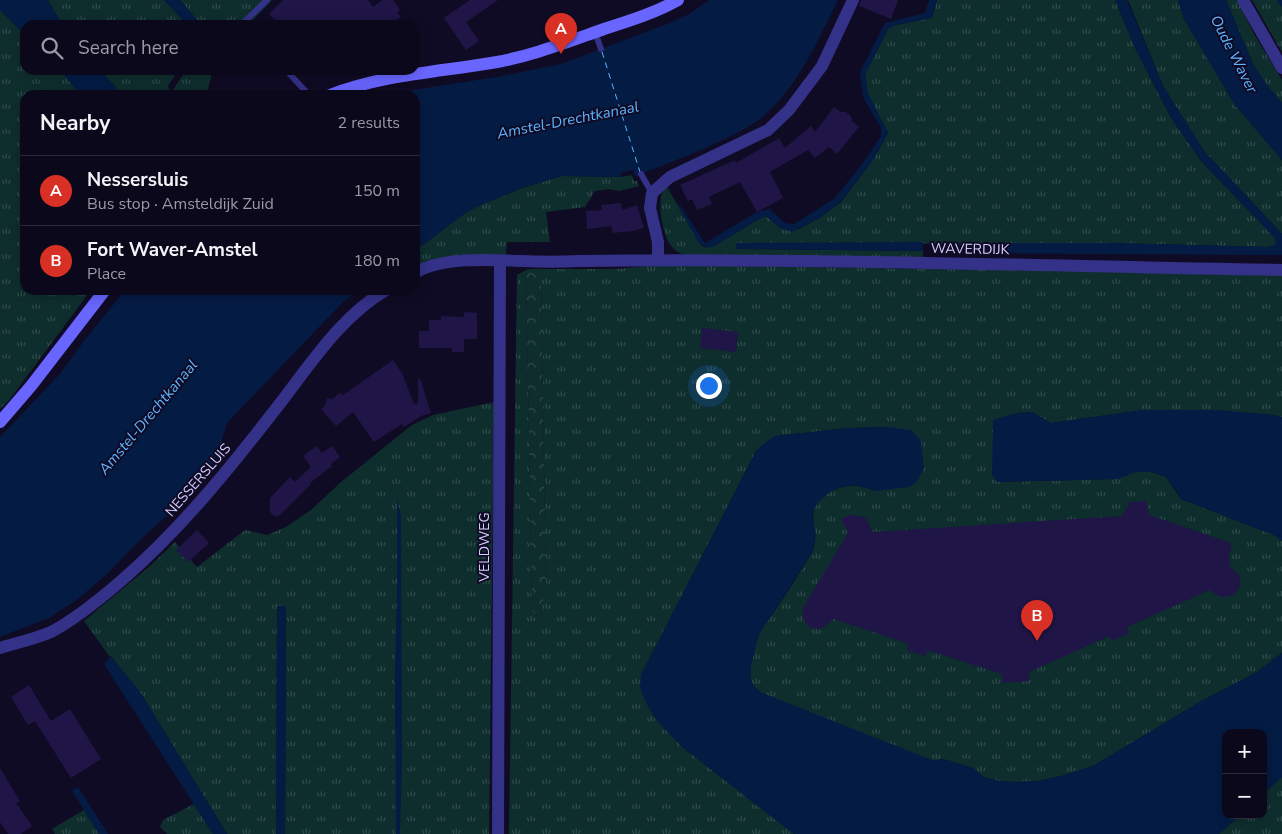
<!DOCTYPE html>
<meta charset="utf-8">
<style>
body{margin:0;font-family:"Nunito Sans",sans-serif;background:#151124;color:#f1f3f6}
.controls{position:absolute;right:15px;bottom:15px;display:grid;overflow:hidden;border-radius:10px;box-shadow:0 2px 12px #0003}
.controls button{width:45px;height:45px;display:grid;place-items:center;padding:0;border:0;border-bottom:1px solid #2c293a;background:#0c081b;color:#f1f3f6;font:25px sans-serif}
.you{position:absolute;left:708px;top:385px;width:18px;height:18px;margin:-12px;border:4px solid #fff;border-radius:50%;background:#1a73e8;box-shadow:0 0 0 8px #1a73e833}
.badge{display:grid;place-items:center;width:32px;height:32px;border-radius:50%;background:#d93025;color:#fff;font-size:16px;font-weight:700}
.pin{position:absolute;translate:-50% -41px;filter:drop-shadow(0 1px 2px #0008)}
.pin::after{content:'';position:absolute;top:26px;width:18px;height:15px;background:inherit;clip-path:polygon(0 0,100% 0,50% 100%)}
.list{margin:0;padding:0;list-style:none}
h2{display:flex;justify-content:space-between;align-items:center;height:65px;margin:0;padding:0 20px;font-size:21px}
h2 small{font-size:16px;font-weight:400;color:#9a9aa3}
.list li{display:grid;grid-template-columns:32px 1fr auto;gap:15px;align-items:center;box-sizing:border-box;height:70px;padding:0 20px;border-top:1px solid #2c293a}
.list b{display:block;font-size:19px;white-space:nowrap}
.list p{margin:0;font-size:16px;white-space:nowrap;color:#9a9aa3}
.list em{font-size:16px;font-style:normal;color:#9a9aa3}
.icon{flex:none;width:28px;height:28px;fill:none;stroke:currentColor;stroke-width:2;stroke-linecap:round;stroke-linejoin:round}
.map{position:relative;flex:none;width:1282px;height:834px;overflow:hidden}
.search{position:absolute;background:#0c081b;box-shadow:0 2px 12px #0003;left:20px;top:20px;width:400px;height:55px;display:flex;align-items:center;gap:12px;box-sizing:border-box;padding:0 18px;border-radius:15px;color:#9a9aa3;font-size:19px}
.panel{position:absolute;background:#0c081b;box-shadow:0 2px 12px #0003;left:20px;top:90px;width:400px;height:205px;border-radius:15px}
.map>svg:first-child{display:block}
</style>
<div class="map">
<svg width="1282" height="834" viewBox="0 0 1282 834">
<defs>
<pattern id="grass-tufts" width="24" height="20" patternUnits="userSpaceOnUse" patternTransform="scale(1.25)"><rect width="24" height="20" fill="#0e2e2d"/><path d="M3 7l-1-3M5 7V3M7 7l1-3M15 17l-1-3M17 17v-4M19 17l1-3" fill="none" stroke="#304b4c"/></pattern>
<pattern id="forest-crowns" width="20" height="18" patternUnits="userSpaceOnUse" patternTransform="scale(1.25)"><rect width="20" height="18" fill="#0e2e2d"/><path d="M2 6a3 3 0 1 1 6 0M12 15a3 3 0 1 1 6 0" fill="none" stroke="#304b4c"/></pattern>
</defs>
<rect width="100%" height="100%" fill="#100b24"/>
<g fill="url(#grass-tufts)">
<path d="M48,0H164L188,25H62Z"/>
<path d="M180,0H272L248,25H201Z"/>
<path d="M937,0H1115L1136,50L1171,118L1202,162L1275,238L1276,243L1274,246L1268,247L1113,243L736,244V249L923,251V257L692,256C685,255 679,254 674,249C662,238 655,198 666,185L700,244L704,247L714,246L759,219L766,216L780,228L799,229L821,217L841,202L873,160L888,133L868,94L865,74L888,29L896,25L932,18Z"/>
<path d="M1128,0H1178L1184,19L1235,105L1282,160V234L1204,151L1163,86Z"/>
<path d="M1226,0H1237L1254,34L1282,80V103L1267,85L1253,64Z"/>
<path d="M1252,0H1282V52Z"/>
<path d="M0,10L25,35V70H60L81,95H25V290H91L10,399L0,409Z"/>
<path d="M99,70H178L168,86L171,93L186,70H213L207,93L210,95H120L114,85Z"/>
<path d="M632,175L634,181H637L639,186L619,191L609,189L595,191L585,207L546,212L550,242H507L506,255L415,269V251L465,213L483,204L522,188L562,176L620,177Z"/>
<path d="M660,265L1282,274V417L1274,415L1143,410L1051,423L1032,412L1016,413L996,481L1000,482L1117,479L1135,472H1151L1166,477L1181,499L1274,535L1282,541V653L1257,672L1198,703L1093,766L1061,776L1037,781L1016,782L999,781L983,777L973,768L943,759L934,761L769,697C762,693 756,690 752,683C747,673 755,644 759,635C762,628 768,621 772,615C785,595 799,575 811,554C822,534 805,515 819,500C832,488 848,483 864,487L887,427L849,428L775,436L765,443L756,451L641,675L681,746L794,834H509L517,275L526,270L532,611L540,619L542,603L546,595L541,269H616Z"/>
<path d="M494,402L489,834H285L286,606H277L276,834H227L142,695L111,656L110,657L84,621L150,566L175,542L197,567L245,530L267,535L286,527L311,510L340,483L412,425L433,415Z"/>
<path d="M1282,777V834H1219L1240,815H1263V794Z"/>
<path d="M194,804L213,834H167L160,827L163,820Z"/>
<path d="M84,810L99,834H55L52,829Z"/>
</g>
<path fill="url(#forest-crowns)" d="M528,269H541L546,595L542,603L540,619L532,611L526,270Z"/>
<g fill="#041b44">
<path d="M0,0H48L62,25H25V35L0,10Z"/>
<path d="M164,0H180L201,25H188Z"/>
<path d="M709,0H838C817,43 791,102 748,127C727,139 702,150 679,159C665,165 649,170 636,177L633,170L621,173L620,177L562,176L522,188L483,204L465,213L415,251V95H380L497,77L561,64L667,24L689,14Z"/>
<path d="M929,0H937L932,18L896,25L888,29L865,74L868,94L888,133L873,160L840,202L821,217L792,232L780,228L766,216L759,219L714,246L709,248L700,244L678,207L680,205L705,243L757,212L770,209L785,223L794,224L834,199L863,163L881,136V128L863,97L860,72L885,23L925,13Z"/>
<path d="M1115,0H1127L1163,86L1204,151L1282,234V255L938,253L939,243H1113L1268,247L1274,246L1276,243L1275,238L1202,162L1171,118L1136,50Z"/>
<path d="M1178,0H1226L1253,64L1267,85L1282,103V160L1235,105L1184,19Z"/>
<path d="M60,70H99L114,85L120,95H81Z"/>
<path d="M923,242V251L736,249V243Z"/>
<path d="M125,290H359L342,303L227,423L213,470L172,511L141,539L109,572L79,598L51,617L0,637V437L59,375L84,341Z"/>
<path d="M1143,410H1217L1274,415L1282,417V541L1274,535L1181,499L1176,490L1166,477L1151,472H1135L1117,479L1000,482L996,481L992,474L993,420L1016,413L1032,412L1051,423Z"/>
<path d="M887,427L911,430L921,441L924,468L917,481L910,487L875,491L855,485L842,487L829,492L818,502L812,513L816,536L812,553L759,634L750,670L751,682L760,692L934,761L943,759L973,768L983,777L999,781L1016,782L1037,781L1061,776L1093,766L1198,703L1257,672L1282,653V777L1263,794V733H1226V815H1240L1219,834H794L681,746L656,720L645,701L640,687L641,675L756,451L765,443L775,436L849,428Z"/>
<path d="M397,498L401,516V545L402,760L400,834H396L395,674L397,588Z"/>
<path d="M277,606H286L285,834H276Z"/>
<path d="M111,656L142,695L227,834H213L104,664Z"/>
<path d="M78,787L108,834H99L72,791Z"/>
</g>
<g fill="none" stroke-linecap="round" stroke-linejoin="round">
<path stroke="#041b44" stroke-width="5" d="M1280,0L1282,4"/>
<path stroke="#5cb4ff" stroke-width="1" stroke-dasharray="6 5" stroke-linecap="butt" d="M602,52L640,172"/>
</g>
<g fill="#1f1547">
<path d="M283,0H368L373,7L382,0H393L400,10L397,12L401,17L390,25H279L269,14Z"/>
<path d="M470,0H498L466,22L479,41L466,50L444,18Z"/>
<path d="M861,0H898L891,19L859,6Z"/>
<path d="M834,107L841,112H846L851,116L852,121L859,127L837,154L829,147L815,158L808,150L770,172L783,198L757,212L740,182L709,197L712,204L697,210L692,199L688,201L680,185L735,160L736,163L779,138L785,148L811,126L815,132Z"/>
<path d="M621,203L622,210L637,205L644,228L633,231L612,233V226L587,229L586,211L602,210L601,205Z"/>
<path d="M464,312L477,313V339H464V352H452V348H419V331H429V320H441V316L464,317Z"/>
<path d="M702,328L738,332L736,352L700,348Z"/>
<path d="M393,360L402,373L414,404L418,403V379L420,378L431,413L421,416L404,427L402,424L374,442L353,412L336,426L321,409L325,406L327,398L332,399L340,393L343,395Z"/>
<path d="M317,446L322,453L332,446L340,457L331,464L332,466L310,483L311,484L279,516H274L270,512V498L290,477L295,482L311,467L303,456Z"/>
<path d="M1146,501L1149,515L1231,543V550L1229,552L1230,566L1240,576V586L1238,590L1233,595L1224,597L1218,596L1210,590L1127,627L1129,633L1112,641L1109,636L1029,672V681L1002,683V674L927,650L925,656L907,650L909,644L834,619L826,626L818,629L809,627L803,619V608L848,533L841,519L851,515L865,517L873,532L1122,516L1130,502Z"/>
<path d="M197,530L209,543L188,562L176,550Z"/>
<path d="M29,685L51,721L70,709L101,759L71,778L35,721L28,725L11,697Z"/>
<path d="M0,768L20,801L16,803L32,826L21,834H8L0,822Z"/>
</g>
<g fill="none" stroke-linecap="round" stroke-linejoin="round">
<g stroke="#343188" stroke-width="6">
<path d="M243,25L242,24L267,0"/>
<path d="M595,32L601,49"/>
<path d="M286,70L309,95"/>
<path d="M641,174L652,193"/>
</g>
<g stroke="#343188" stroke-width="12">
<path d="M1243,0L1282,68"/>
<path d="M658,260V242L650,208L652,193L670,177L768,130L789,110L822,66L853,0"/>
<path d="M415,273C443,256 491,260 522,261C541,262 560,262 579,261C813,258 1048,266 1282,270"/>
<path d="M0,648C16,643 35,639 51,632C76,619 100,599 121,581C181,529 230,468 278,406C310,365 340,317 386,290"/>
<path d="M498,834L500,261"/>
</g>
<g stroke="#6965ff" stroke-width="12">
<path d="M330,95C381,75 437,72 491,63C529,57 567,42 604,29C629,21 655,13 678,0"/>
<path d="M0,422L31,386L105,290"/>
</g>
</g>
<g text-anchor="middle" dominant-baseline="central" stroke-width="4" stroke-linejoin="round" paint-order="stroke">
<g font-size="14" fill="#d4ceff" stroke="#100b24">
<text transform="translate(970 249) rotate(1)">WAVERDIJK</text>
<text transform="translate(198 480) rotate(-49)">NESSERSLUIS</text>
<text transform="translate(484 547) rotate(-90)">VELDWEG</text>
</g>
<g font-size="15" font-style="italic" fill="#5cb4ff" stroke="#100b24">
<text transform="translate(1234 54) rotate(63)">Oude Waver</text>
<text transform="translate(568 120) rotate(-11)">Amstel-Drechtkanaal</text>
<text transform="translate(148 417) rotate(-50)">Amstel-Drechtkanaal</text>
</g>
</g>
</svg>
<div class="controls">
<button>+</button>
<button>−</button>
</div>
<div class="you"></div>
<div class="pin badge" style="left:561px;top:54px">A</div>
<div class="pin badge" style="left:1037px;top:641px">B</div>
<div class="search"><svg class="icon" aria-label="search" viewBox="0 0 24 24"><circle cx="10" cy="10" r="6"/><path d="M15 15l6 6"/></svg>Search here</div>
<section class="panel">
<h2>Nearby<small>2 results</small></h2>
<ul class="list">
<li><span class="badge">A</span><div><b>Nessersluis</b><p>Bus stop · Amsteldijk Zuid</p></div><em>150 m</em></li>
<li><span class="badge">B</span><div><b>Fort Waver-Amstel</b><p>Place</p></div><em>180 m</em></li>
</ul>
</section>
</div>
